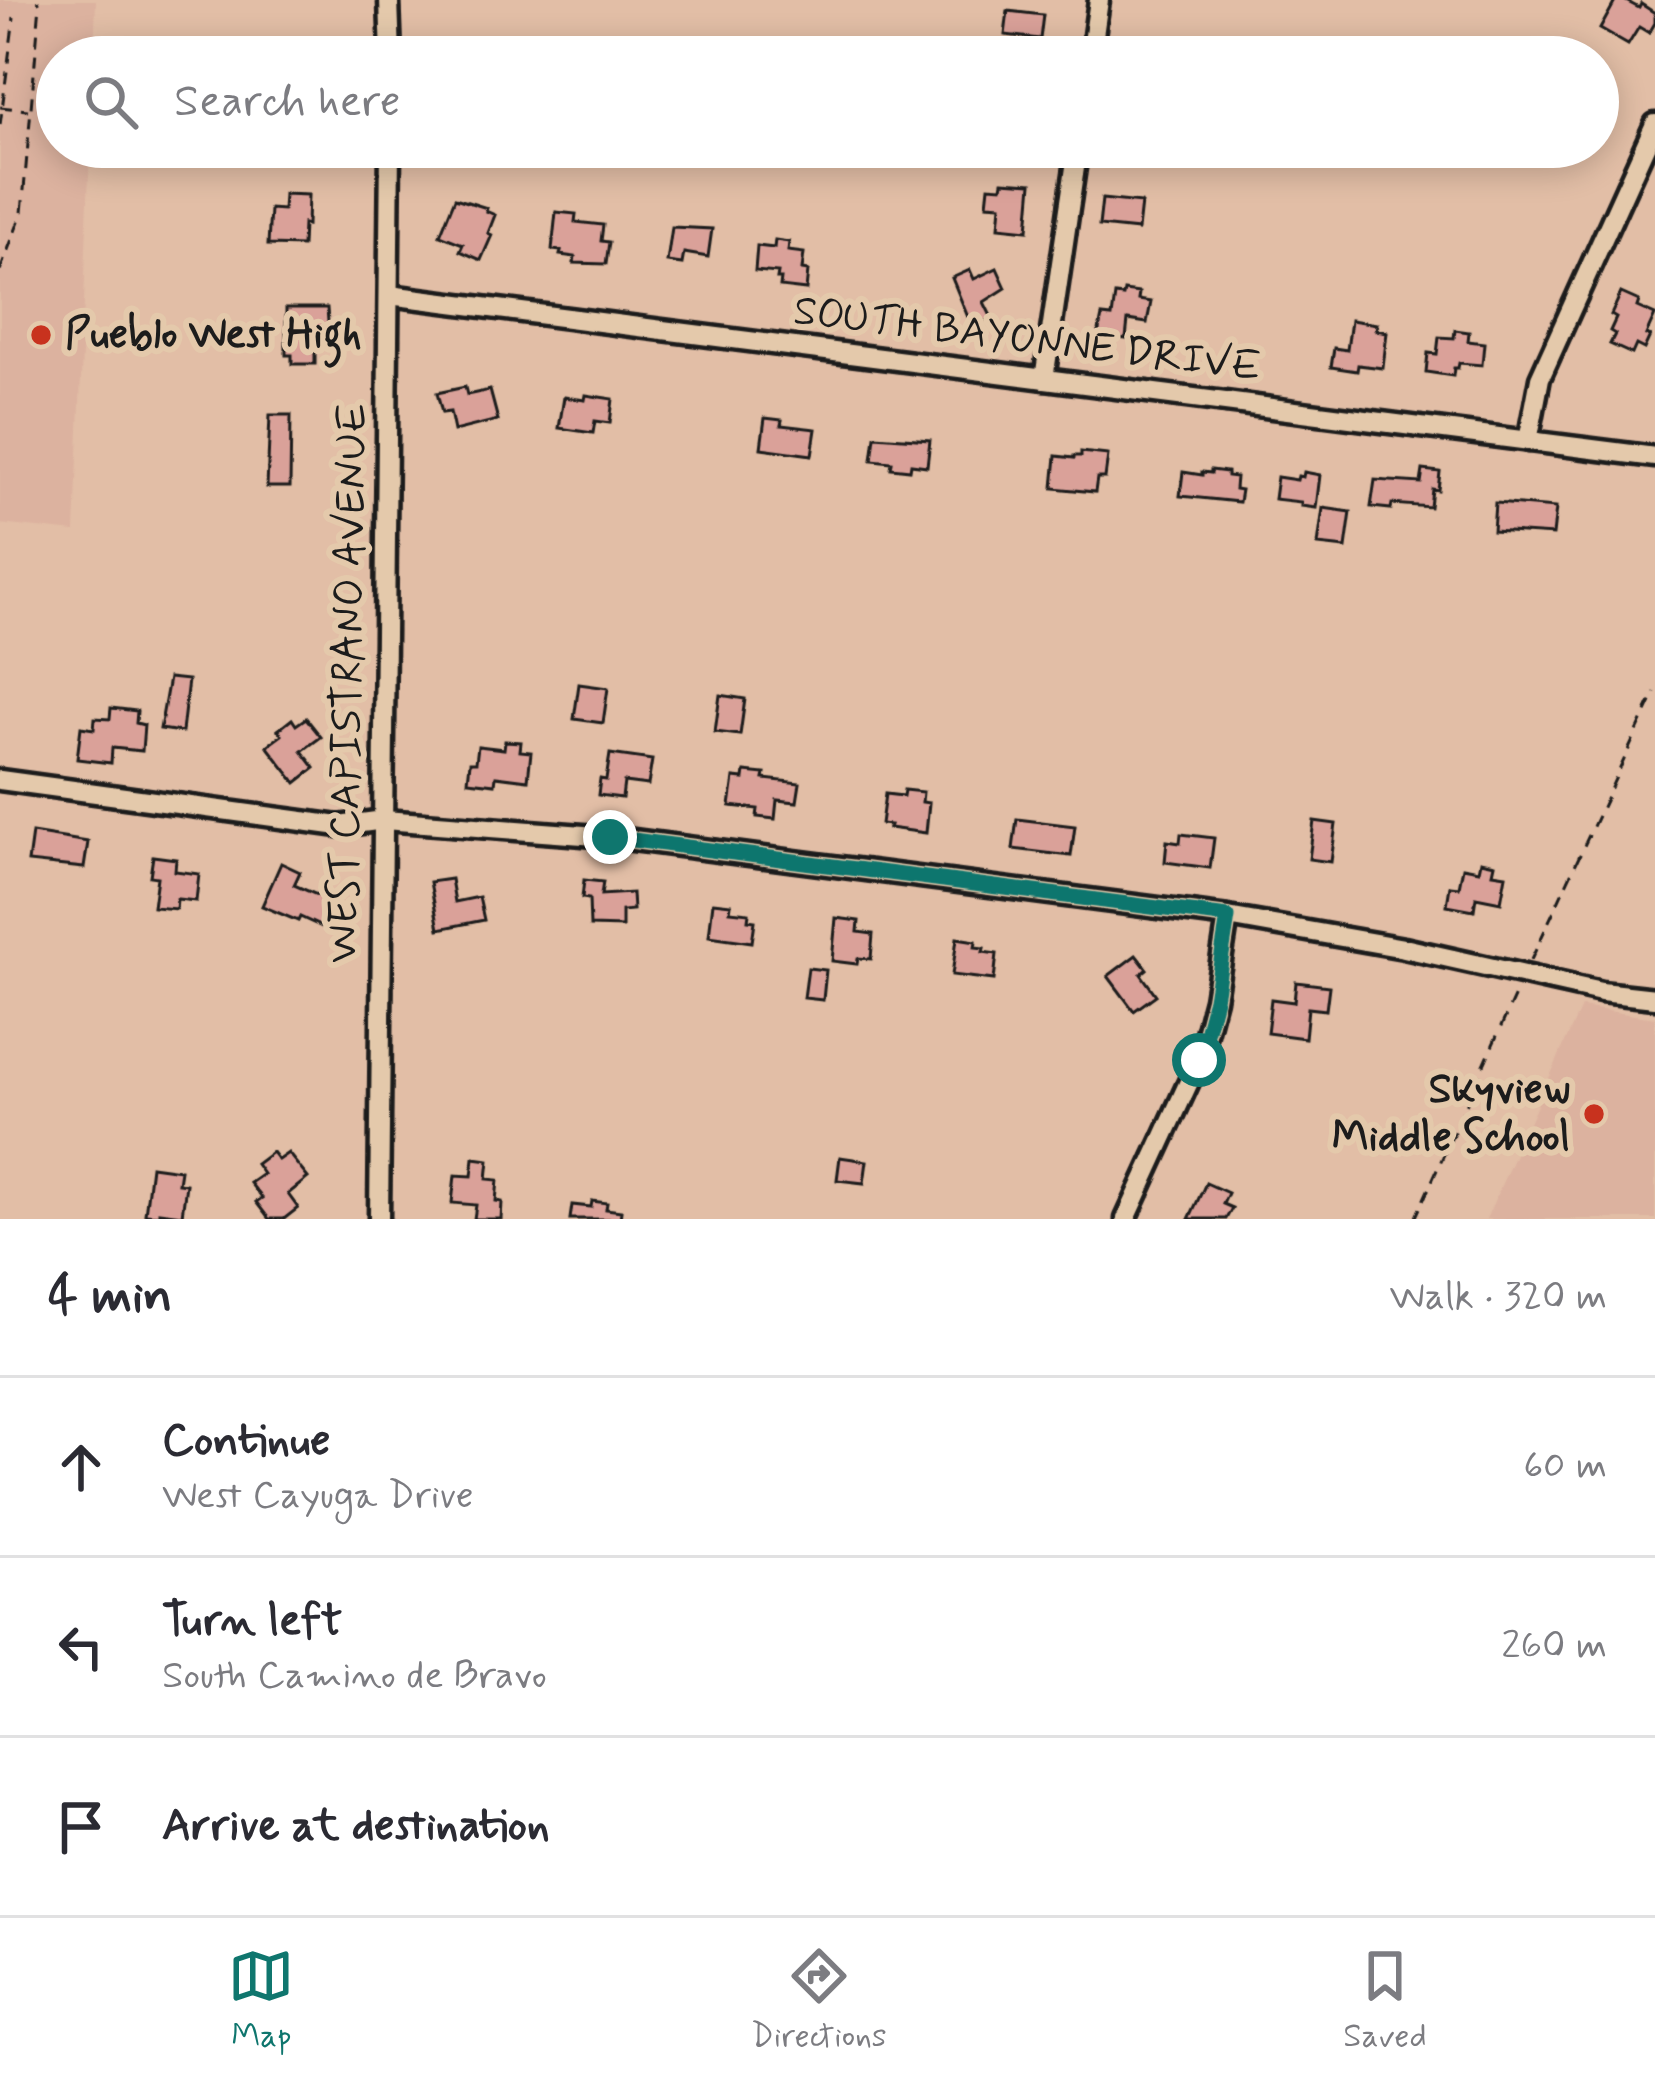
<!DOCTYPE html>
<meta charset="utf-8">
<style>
body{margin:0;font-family:Mynerve,sans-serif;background:#f2f2f3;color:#2b2b33}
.stop{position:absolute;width:36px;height:36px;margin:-27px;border:9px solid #0f766e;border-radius:50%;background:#fff}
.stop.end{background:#0f766e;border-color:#fff;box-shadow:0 3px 12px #0008}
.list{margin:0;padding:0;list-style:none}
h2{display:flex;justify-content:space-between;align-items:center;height:156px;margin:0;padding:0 48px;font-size:51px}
h2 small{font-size:39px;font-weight:400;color:#7c7c81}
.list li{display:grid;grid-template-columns:78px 1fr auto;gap:36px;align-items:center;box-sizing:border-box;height:180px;padding:0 48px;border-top:3px solid #e1e1e2}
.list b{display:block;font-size:45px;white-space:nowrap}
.list p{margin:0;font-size:39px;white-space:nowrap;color:#7c7c81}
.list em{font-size:39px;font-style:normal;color:#7c7c81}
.icon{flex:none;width:66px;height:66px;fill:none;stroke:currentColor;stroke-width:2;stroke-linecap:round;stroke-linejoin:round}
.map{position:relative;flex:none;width:1655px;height:1219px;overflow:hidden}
.search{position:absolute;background:#fff;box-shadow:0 6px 30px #0003;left:36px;right:36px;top:36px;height:132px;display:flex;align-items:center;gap:30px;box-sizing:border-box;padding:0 42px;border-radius:66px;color:#7c7c81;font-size:45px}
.sheet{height:696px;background:#fff}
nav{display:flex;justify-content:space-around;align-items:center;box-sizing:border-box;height:168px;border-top:3px solid #e1e1e2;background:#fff;font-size:33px;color:#7c7c81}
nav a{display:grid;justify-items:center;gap:6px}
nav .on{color:#0f766e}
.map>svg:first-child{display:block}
</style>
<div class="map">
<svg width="1655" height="1219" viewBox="0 0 1655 1219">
<rect width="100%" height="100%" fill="#e2bea6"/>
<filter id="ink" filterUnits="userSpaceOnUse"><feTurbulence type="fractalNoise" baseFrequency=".00833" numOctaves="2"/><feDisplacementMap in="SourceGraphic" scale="24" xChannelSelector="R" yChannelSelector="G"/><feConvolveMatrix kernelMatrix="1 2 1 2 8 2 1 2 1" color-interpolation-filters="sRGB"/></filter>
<g filter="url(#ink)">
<g fill="#dcb29f">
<path d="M0,0H96L94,57H57V147H90L75,532L0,524Z"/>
<path d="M1581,1007L1655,1018V1219H1486Z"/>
</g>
<g fill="#daa199" stroke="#1c1c1c" stroke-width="3">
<path d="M1616,0H1624L1639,8L1641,4L1655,13V23L1649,33L1639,27L1628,45L1600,29Z"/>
<path d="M1008,11L1043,15L1040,39L1005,35Z"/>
<path d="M1003,181L1032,183L1028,230L999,227L1001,205L987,204L989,186L1002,187Z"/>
<path d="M284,194L308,195L307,225L303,224L302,246L268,245L270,209L283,210Z"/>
<path d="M455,198L487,208L486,211L495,215L488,233L492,235L481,260L460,251L463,244L440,235Z"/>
<path d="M1102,199L1141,203L1138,230L1099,226Z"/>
<path d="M556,212L576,214L575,222L603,225L601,241L609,242L606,264L574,263L575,257L560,255L561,251L552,250Z"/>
<path d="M672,227L712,229L708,257L684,253L682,264L667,262Z"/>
<path d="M775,240L789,242L788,251L804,253L802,270L808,271L806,290L780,287L781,279H777L778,273L755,271L757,246L774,248Z"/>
<path d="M997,268L1006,288L984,302L992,318L972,327L952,278L970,270L974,279Z"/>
<path d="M1124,291L1139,293L1138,300L1151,302L1147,323L1128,320L1126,339L1098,335L1102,316L1112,317L1115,295L1123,296Z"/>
<path d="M1621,293L1639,301L1637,307L1655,315L1646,335L1650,336L1644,349L1636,345L1632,354L1610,344L1615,334L1610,331L1616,318L1611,315Z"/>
<path d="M286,308H327L329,336H315V364H292V355H286Z"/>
<path d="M1351,320L1377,324L1376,330L1387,332L1383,368L1358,365L1357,371L1331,367L1334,348L1347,350Z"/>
<path d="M1455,330L1469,332L1468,341L1484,343L1482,365L1459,363L1458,368H1454L1453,376L1426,372L1428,353L1437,354L1439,337L1454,338Z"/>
<path d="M465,387L467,395L490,390L498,420L454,431L450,412L442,413L437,393Z"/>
<path d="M586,395L613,399L610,423L595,421L593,433L559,428L564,397L585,400Z"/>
<path d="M270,415H291L290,487H267Z"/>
<path d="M765,418L782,420L781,425L816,429L812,455L761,448Z"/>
<path d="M875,436L930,440L927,466L911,464L910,470L891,468L892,462L872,460Z"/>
<path d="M1081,452L1108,455L1105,478H1097L1095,492L1053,488L1056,456L1074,458V456H1081Z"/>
<path d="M1211,470L1227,472V476L1236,477L1235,489L1241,490L1239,502L1180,496L1183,472L1202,475V472L1211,473Z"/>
<path d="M1423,470L1440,472L1438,490L1432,489L1430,507L1392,504L1391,509L1371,507L1375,480L1421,483Z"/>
<path d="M1304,472L1320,475L1316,508L1301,506V502L1274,499L1277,477L1297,480L1298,476L1303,477Z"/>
<path d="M1495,503L1556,508L1553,535L1493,531Z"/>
<path d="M1323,508L1351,512L1346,548L1318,545Z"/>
<path d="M169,678L188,680L182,732L160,729Z"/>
<path d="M579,684L608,688L603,723L574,719Z"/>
<path d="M720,695L745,699L740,735L715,732Z"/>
<path d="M111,708L137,711L136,723L144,725L142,751L112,748L111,763L77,759L81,727L94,729L95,718L110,719Z"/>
<path d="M306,718L321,737L302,751L315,768L296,783L267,746L282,735L278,730L292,719L296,725Z"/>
<path d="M505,741L521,742L520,751L531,752L528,780L496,776L495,784L468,781L470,762H476L478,746L504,749Z"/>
<path d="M610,754L652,760L648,785L624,782L622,798L598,795L600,779L606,780Z"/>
<path d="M745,772L765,774L764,779L800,783L797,802L777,800L775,819L757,817L758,809L730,806L734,778L744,779Z"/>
<path d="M904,790L923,792L922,802L929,803L926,833L889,828L890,825L881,824L885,794L903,796Z"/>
<path d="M1017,819L1075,826L1071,856L1013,849Z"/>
<path d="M1314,821L1336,824L1331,862L1309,859Z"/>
<path d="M32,833L88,842L84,868L28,862Z"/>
<path d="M1181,834L1214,838L1210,868L1165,862L1167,841L1180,843Z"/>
<path d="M153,856L176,859L175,871L199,874L196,901L177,899L176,909L153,907L157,877L150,876Z"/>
<path d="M1481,861L1495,864L1493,873L1506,875L1501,902L1476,897L1474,910L1447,905L1450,886L1459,887L1463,867L1479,870Z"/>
<path d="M281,863L300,872L294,885L333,902L322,927L300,917L298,921L262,906Z"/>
<path d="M451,879L455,902L479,897L484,920L439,929L430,882Z"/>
<path d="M584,880L603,882L601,895L632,893L633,910L622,911V927L590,926L589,899L582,898Z"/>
<path d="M713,902L731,904L730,911L749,913L748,920L755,921L752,942L709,936Z"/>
<path d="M836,918L859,921L858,932L873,934L871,959L858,958L857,964L832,961Z"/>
<path d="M957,938L976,941L975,947L984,948L983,952L997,954L994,980L952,975Z"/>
<path d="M1136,955L1147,969L1141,974L1156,995L1134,1011L1108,976Z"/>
<path d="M808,968L826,970L823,1000L804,998Z"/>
<path d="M1296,982L1329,986L1326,1010L1308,1008L1305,1038L1267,1033L1271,999L1294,1002Z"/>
<path d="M272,1152L278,1160L288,1153L308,1178L288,1194L298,1208L284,1219H269L256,1202L262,1198L250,1183L263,1174L256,1164Z"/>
<path d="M840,1157L867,1161L864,1183L837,1180Z"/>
<path d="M474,1158L489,1160L487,1179L498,1180L496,1201L502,1202L501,1219H474L476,1205L452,1203L455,1175L472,1176Z"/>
<path d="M151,1166L180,1170L178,1183L186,1184L182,1215L159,1212V1215L145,1214Z"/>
<path d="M1206,1183L1228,1193L1223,1204L1232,1208L1226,1219H1189Z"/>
<path d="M592,1201L607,1203L606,1209L621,1211L620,1219H570L572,1205L591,1207Z"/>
</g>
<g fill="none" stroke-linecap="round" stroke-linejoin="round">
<defs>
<g id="minor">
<path d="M389,0L391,57"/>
<path d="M1091,57L1099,0"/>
<path d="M389,295L1655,457"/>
<path d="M1044,379L1078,147"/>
<path d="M1528,441L1540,378L1655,124"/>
<path d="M0,780L339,826L384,820L610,837L1228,917L1404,948L1601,992L1655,998"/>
<path d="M379,1219L390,147"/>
<path d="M1126,1219L1199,1060L1215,999L1228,917"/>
</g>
</defs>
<use href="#minor" stroke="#1c1c1c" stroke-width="27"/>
<g stroke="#1c1c1c" stroke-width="3" stroke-dasharray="12 9" stroke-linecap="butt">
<path d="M0,107L28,110"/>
<path d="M0,125L14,17"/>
<path d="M0,271L22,213L40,4L38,0"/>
<path d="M1531,960L1655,693"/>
<path d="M1415,1219L1517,991"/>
</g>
<use href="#minor" stroke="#e4c9ab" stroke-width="18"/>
</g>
</g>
<g fill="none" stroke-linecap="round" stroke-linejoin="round" filter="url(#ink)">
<path stroke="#0f766e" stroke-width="15" d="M610,837L1228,917L1215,999L1199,1060"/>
</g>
<g fill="#c8321e" stroke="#e4c9ab" stroke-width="4.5">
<circle cx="41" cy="335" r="12"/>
<circle cx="1594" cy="1114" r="12"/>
</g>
<g text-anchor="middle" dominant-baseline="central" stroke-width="12" stroke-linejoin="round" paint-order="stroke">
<g font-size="42" font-weight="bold" fill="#1c1c1c" stroke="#e4c9ab" text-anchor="start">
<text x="65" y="335">Pueblo West High</text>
<text x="1570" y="1090" text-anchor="end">Skyview<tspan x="1570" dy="48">Middle School</tspan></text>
</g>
<g font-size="42" fill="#1c1c1c" stroke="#e4c9ab">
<text transform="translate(1027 340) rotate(7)">SOUTH BAYONNE DRIVE</text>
<text transform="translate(349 683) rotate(-89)">WEST CAPISTRANO AVENUE</text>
</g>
</g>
</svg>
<div class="stop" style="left:1199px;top:1060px"></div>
<div class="stop end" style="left:610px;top:837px"></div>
<div class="search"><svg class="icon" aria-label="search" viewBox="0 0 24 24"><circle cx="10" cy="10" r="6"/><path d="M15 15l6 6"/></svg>Search here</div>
</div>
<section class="sheet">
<h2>4 min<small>Walk · 320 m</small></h2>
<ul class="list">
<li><svg class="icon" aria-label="ahead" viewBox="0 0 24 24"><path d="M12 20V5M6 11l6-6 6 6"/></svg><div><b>Continue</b><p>West Cayuga Drive</p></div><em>60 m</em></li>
<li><svg class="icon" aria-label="left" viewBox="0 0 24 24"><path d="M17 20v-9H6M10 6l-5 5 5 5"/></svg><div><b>Turn left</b><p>South Camino de Bravo</p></div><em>260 m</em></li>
<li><svg class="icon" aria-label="arrive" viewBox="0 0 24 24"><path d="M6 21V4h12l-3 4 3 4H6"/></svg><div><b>Arrive at destination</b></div></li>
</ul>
</section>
<nav>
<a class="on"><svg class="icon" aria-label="map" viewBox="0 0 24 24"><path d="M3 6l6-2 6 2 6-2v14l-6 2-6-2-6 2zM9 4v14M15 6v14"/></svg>Map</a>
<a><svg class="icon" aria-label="directions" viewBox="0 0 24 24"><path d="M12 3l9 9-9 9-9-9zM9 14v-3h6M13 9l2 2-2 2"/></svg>Directions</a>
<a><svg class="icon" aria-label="saved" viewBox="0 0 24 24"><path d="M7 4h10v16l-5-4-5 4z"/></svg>Saved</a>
</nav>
